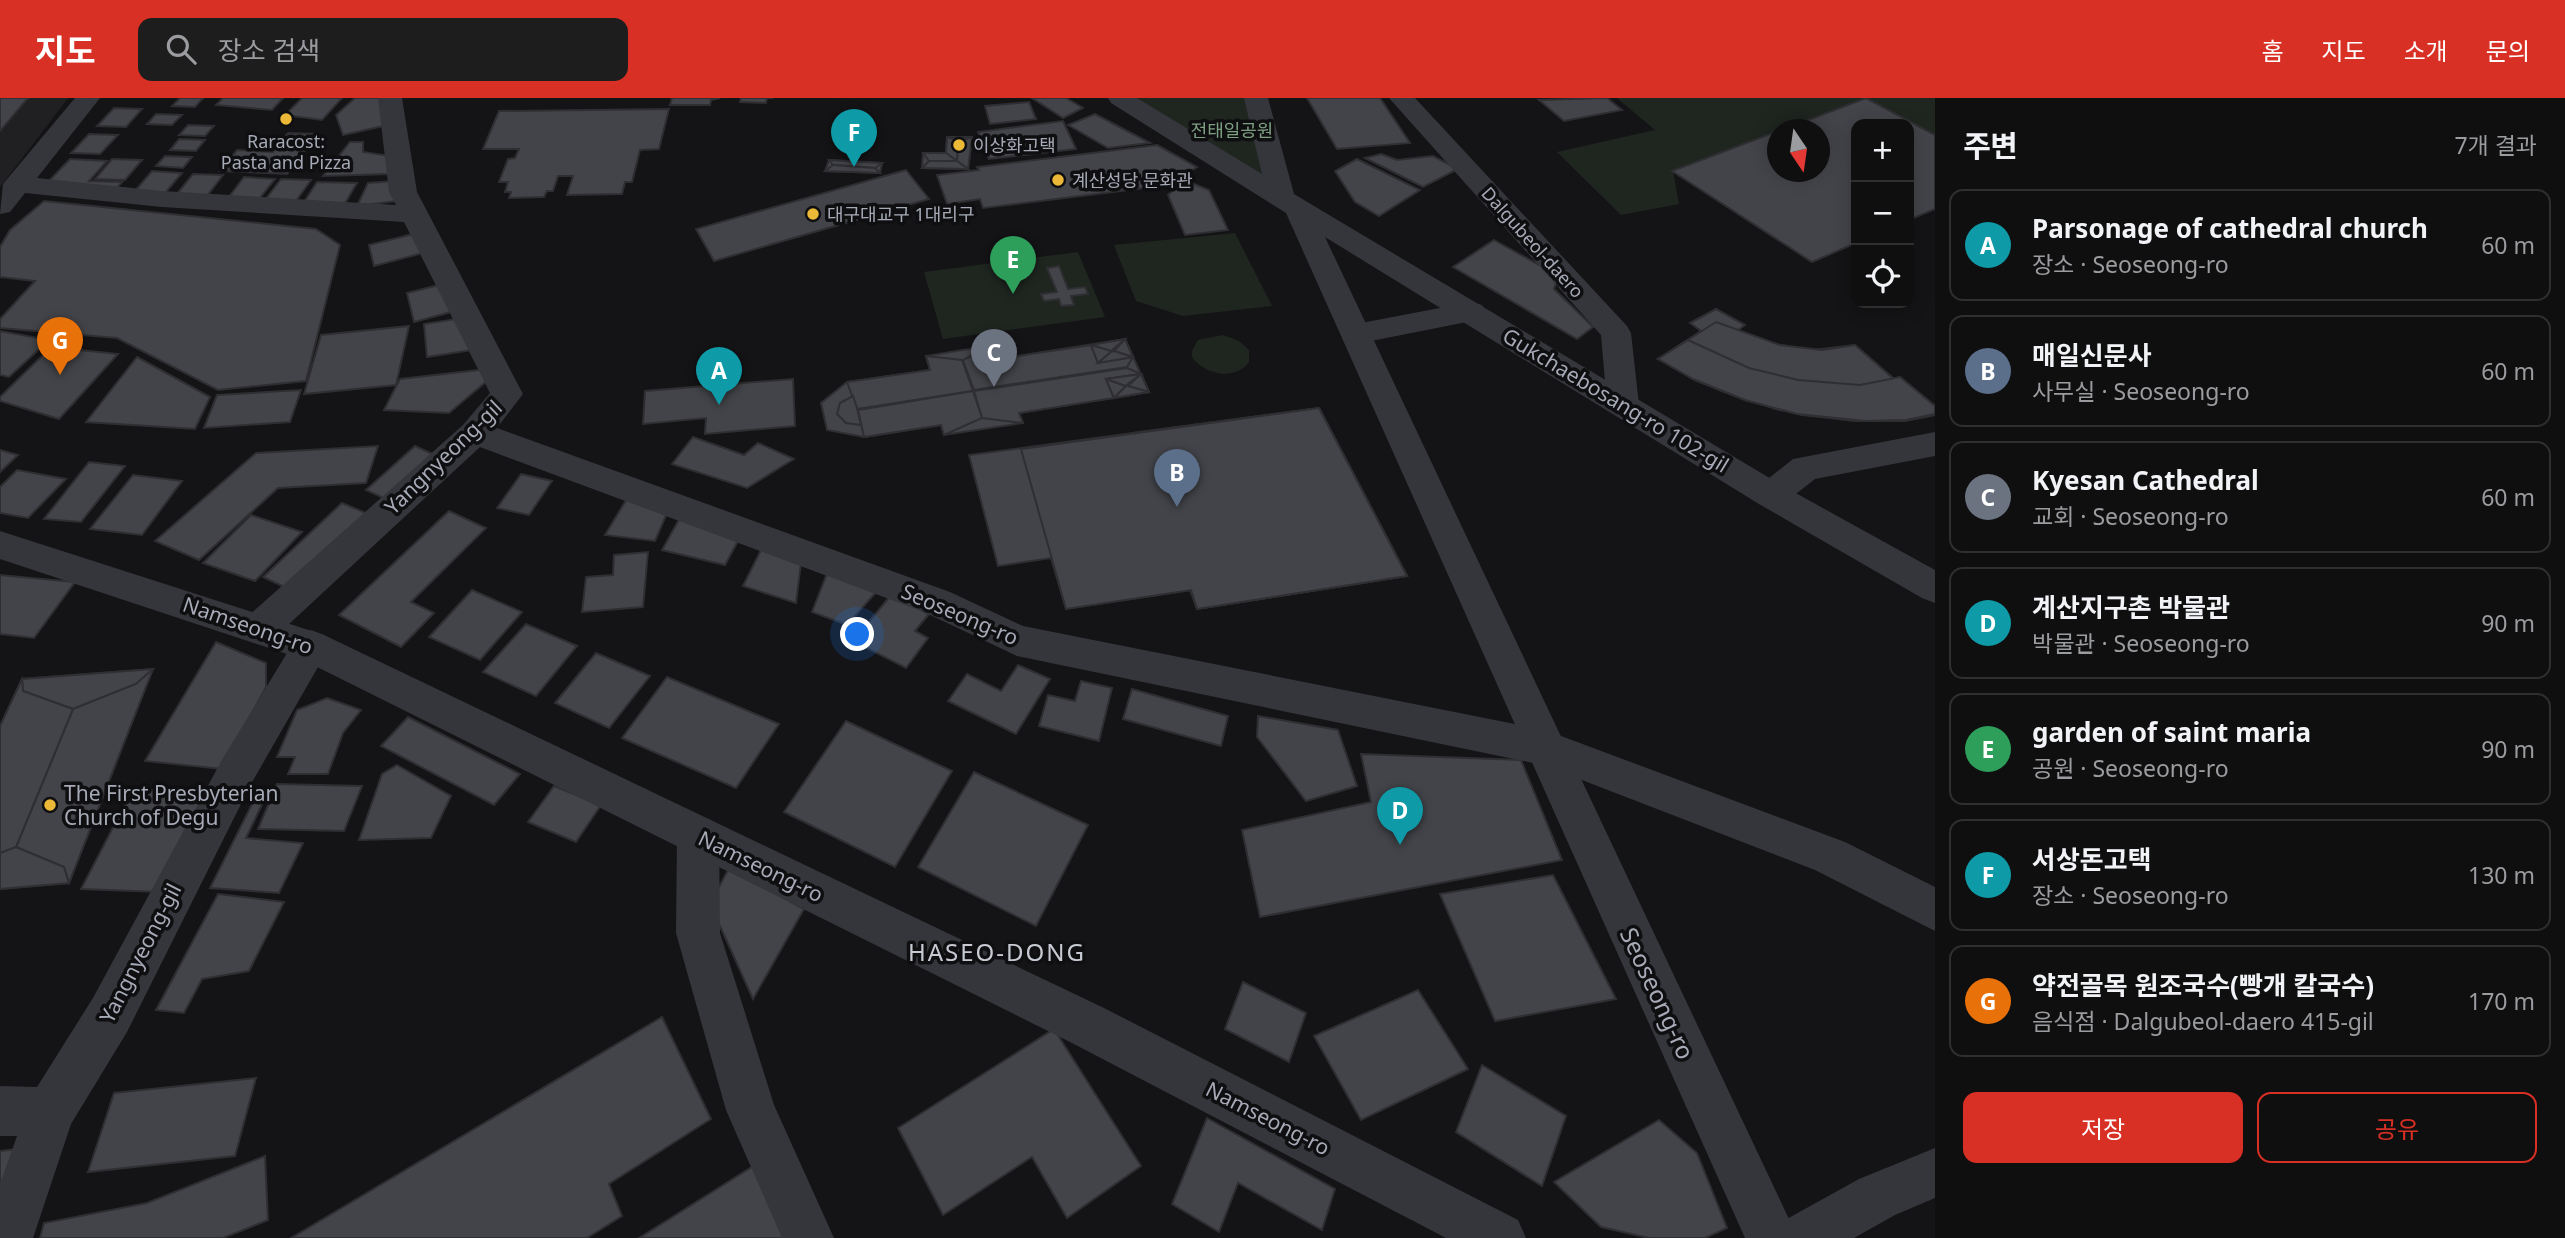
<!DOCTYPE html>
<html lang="ko">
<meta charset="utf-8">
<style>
body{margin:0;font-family:"Noto Sans","Noto Sans KR",sans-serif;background:#1d1d1e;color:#f1f3f6}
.controls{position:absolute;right:21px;top:21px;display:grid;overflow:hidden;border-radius:14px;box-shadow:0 4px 18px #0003}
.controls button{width:63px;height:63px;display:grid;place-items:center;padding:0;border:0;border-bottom:2px solid #2f2f30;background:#0f0f10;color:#f1f3f6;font:35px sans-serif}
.compass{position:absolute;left:1767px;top:21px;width:63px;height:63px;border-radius:50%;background:#0f0f10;box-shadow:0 4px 18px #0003;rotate:167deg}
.you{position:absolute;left:858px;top:537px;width:24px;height:24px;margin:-18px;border:5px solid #fff;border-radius:50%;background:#1a73e8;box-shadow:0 0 0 10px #1a73e833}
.badge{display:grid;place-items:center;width:46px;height:46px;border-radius:50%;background:#d93025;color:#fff;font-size:23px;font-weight:700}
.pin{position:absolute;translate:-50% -58px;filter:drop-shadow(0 2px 4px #0008)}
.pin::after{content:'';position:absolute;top:37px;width:24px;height:21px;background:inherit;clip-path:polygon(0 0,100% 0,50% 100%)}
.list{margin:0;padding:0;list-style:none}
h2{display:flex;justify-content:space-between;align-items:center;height:91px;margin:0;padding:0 28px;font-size:30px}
h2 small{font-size:23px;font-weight:400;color:#9b9c9f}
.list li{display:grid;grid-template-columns:46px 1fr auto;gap:21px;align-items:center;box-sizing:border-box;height:112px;margin:0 14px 14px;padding:0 14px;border:2px solid #2f2f30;border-radius:14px}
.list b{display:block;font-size:26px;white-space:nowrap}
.list p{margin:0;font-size:23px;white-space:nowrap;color:#9b9c9f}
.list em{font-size:23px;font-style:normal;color:#9b9c9f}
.actions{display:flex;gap:14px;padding:21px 28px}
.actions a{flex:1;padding:16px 0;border:2px solid #d93025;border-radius:14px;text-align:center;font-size:24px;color:#d93025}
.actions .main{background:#d93025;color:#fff}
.icon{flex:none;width:38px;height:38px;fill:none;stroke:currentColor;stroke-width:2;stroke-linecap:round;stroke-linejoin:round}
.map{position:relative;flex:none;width:1935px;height:1140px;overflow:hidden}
header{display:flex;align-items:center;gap:42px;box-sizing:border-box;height:98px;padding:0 35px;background:#d93025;color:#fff}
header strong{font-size:33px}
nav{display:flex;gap:38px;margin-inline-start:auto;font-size:24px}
.search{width:490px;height:63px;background:#1d1d1e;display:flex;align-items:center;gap:18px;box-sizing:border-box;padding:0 24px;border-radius:14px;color:#9b9c9f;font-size:26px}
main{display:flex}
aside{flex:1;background:#0f0f10}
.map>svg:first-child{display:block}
</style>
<header>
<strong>지도</strong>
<div class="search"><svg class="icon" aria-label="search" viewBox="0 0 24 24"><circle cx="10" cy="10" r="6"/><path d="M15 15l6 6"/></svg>장소 검색</div>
<nav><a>홈</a><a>지도</a><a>소개</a><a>문의</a></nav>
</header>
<main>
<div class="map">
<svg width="1935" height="1140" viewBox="0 0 1935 1140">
<rect width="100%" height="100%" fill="#141416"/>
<path fill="#202023" d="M0,0H68L0,89Z"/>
<g fill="#1f2620">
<path d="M1119,0H1256L1281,98Z"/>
<path d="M1617,0H1865L1673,73L1679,106L1621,117L1557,54L1655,32Z"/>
<path d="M1866,0H1935V37Z"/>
<path d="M1235,135L1272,208L1183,218L1136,203L1114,147Z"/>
<path d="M1078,154L1105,219L943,241L924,174Z"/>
<path d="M1223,237L1239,243L1249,252V264C1235,283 1205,277 1192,259V253L1198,242Z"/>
</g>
<g fill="#434449" stroke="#2f2e32" stroke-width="2">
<path d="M0,0H28L0,33Z"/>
<path d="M180,0H203L195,9L172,8Z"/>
<path d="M223,0H283L272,12L216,7Z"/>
<path d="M302,0H342L322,22L285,17Z"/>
<path d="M355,0H383L388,27L343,37L336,17Z"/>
<path d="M672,0H720L711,2L710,7H670Z"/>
<path d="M741,0H773H767L766,5L740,4Z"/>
<path d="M1032,0H1066L1083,10L1063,20Z"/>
<path d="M1307,0H1380L1410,45L1337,51Z"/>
<path d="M1607,0L1622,12L1564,23L1539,2Z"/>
<path d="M1866,0L1935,37V111L1909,122V26H1856V145L1812,164L1672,73L1778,33V74H1820V32H1782Z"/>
<path d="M1029,4L1036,21L990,26L985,8Z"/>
<path d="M114,10L142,11L126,29L97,28Z"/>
<path d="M669,11L659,51L640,52L632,84H625L622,96L567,97L573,78H558L553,93H547L544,99L509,100L511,94H505L508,84H499L508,61L515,60L519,51H483L499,13Z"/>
<path d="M156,16L182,17L172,27L147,26Z"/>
<path d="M1095,16L1150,45L1108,50L1068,27Z"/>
<path d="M1063,23L1076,51L989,61L978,34Z"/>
<path d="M188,27L214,28L205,38L179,37Z"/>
<path d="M288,35L318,36L287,76L220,73L237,52L273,54Z"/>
<path d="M89,36L118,37L100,56L71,55Z"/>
<path d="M947,39H972L968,71L922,70L923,55H946Z"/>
<path d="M947,39L959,43L957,63L946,55Z"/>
<path d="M972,39L968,71L957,63L959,43Z"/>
<path d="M179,41L205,42L196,53L170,52Z"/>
<path d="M350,44H363V54L390,58V76L323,78Z"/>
<path d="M1157,47L1197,69L1169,87L983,110L980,101L947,106L937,77L979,72L977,69Z"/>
<path d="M923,55H946L957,63H929Z"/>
<path d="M1381,56L1397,62L1433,58L1458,71L1423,89L1365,60Z"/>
<path d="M165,58L192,59L183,70L156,68Z"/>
<path d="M70,61L107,63L89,83L122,84L117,90L46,86Z"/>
<path d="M112,61L142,62L125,82L95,81Z"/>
<path d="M1357,61L1420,92L1379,118L1355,104L1335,73Z"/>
<path d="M829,62L882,65L880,75L825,73Z"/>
<path d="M829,62L882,65L875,70L833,67Z"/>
<path d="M929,63H957L968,71L922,70Z"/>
<path d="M833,67L875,70L880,75L825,73Z"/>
<path d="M906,72L929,101L714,163L696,131Z"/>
<path d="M152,73L182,75L165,95L134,94Z"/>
<path d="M193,76L223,77L207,98L176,97Z"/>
<path d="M244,79L275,81L259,101L228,100Z"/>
<path d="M281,81L311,82L296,103L265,102Z"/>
<path d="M1184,82L1209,92L1228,132L1185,137L1168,97Z"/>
<path d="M395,83L397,103L357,108L368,85Z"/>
<path d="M317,84L357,85L344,107H302Z"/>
<path d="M44,103L316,131L340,147L306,283L218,292L117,240L0,230V221L35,183L0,179V149L10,132Z"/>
<path d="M417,135L423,155L374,168L369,147Z"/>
<path d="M1494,142L1559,178L1554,191L1593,229L1577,241L1453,169Z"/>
<path d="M1059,168L1068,191L1085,189L1088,196L1071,198L1074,207L1061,208L1059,201L1044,203L1041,196L1057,194L1047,170Z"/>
<path d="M443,186L451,214L414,224L407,195Z"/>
<path d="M1716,211L1745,227L1737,233L1775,246L1813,252L1855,247L1894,281L1900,279L1935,308V317L1904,323H1856L1779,312L1719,292L1658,261L1701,233L1690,225Z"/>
<path d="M456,221L472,252L427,259L424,226Z"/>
<path d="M1716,224L1780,247L1822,252L1855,247L1894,281L1900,279L1935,308V317L1904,323H1856L1802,317L1745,302L1697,283L1658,261Z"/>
<path d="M409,228L396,287L304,296L321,237Z"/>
<path d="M0,233L49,242L9,279L0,277Z"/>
<path d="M1125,241L1149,294L1019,315L1023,325L944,337L941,327L864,339L827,332L821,305L847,284L930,272L926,258L993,247L998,261Z"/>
<path d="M1125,241L1133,259L1098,265L1091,247Z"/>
<path d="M1125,241L1133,259L1114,253Z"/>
<path d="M1125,241L1111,253L1091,247Z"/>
<path d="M1688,242L1749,270L1798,282L1860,287L1900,279L1935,308V316L1906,322L1865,323L1797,316L1745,302L1693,281L1658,261Z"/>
<path d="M993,247L998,261L1091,247L1098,265L1133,259L1127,269L974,292L963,262Z"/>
<path d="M1091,247L1111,253V254L1098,265Z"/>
<path d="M51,249L118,256L59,321L0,303V299Z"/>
<path d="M1111,254L1114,253L1133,259L1098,265Z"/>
<path d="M926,258L962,262L973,293L857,311L847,284L930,272Z"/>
<path d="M137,259L210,299L195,331L86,324Z"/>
<path d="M1127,270L1141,276L1106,281L1114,300L1019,315L1023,325L982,320L974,293Z"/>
<path d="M488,271L487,283L449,315L384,312L400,281Z"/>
<path d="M1141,276L1149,294L1114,300L1106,281Z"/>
<path d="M1141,276L1149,294L1128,288Z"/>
<path d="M1141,276L1125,288L1106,281Z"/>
<path d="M793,281L795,328L705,336L706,320L643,326L645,293Z"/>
<path d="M1106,281L1125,288H1126L1114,300Z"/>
<path d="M1126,288H1128L1149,294L1114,300Z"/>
<path d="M301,292L290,324L204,330L217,297Z"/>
<path d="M973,293L982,320L944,337L941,327L864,339L858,312Z"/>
<path d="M853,298L857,310L861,327L846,325L837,316L840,305Z"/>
<path d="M1319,310L1407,478L1197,511L1191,492L1066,511L1051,460L998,468L969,357Z"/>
<path d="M1319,310L1407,478L1197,511L1132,335Z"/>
<path d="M1319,310L1407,478L1197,511L1191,492L1066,511L1021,351Z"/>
<path d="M693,339L744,357L758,345L794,361L747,390L672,366Z"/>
<path d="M378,348L366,385L278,390L199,462L155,443L256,355Z"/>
<path d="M415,348L437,358L388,402L366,392Z"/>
<path d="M0,352L18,357L0,374Z"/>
<path d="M89,364L125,368L81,424L44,421Z"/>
<path d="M17,372L66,381L28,420L0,415V389Z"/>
<path d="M521,376L552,383L529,417L497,410Z"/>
<path d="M133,377L182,383L142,437L90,431Z"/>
<path d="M628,399L667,415L655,443L605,437Z"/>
<path d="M342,405L373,418L295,494L263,479Z"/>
<path d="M449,413L486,430L411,504L434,515L401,549L339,517Z"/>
<path d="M251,417L302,434L255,483L203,465Z"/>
<path d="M681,418L739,441L725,467L662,452Z"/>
<path d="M762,450L801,465L796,505L743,488Z"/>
<path d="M648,454L643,509L582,514L586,479L613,477L614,457Z"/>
<path d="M828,473L878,492L847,527L812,514Z"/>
<path d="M0,477L75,484L34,540L0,536Z"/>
<path d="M472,492L522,514L480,562L429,539Z"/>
<path d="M891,497L929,516L915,533L928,540L906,570L853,543Z"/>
<path d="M526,526L577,548L536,598L483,574Z"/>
<path d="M216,544L266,565V589L222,671L145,663Z"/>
<path d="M596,555L650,578L609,630L555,605Z"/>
<path d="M1018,567L1050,581L1016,636L948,603L967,576L1001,593Z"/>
<path d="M153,571L69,785L0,791V628L22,581Z"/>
<path d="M153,571L136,586L73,611L23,593L22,581Z"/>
<path d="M153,571L69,785L64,769L16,749L73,611L136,586Z"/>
<path d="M667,579L779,626L736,690L622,640Z"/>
<path d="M22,581L23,593L73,611L16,749L0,755V628Z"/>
<path d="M1081,583L1112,590L1099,643L1039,628L1048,597L1075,603Z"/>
<path d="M1132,591L1228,618L1221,648L1123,621Z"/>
<path d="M327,600L361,612L343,635L328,676H288L295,659H277L297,612Z"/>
<path d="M1258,618L1338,632L1357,688L1306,703L1257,639Z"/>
<path d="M408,619L520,676L494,707L381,648Z"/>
<path d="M846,623L952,673L895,769L784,714Z"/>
<path d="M1361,656L1521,662L1562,762L1260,819L1242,732L1371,704Z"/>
<path d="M397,667L451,698L431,740L359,742L382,676Z"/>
<path d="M974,674L1088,727L1036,828L918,769Z"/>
<path d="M277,686L362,688L344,733L258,731Z"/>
<path d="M554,688L601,707L576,744L528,724Z"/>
<path d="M133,691L208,693L160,794L81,791Z"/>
<path d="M258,694H268L246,740L303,745L279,795L210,790Z"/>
<path d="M16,749L64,769L69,785L0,791V755Z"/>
<path d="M729,770L804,811L753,901L710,806Z"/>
<path d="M1553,777L1616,901L1495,923L1440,796Z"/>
<path d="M218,796L284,804L249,873L202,881L184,915L156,912Z"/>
<path d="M1243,884L1306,915L1289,964L1225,931Z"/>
<path d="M1418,892L1468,971L1361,1022L1314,938Z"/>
<path d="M662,919L711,1021L609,1086L622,1118L587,1140H291Z"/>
<path d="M1054,931L1141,1068L1067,1120L1032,1059L943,1117L898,1030Z"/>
<path d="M1482,967L1566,1018L1542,1088L1456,1034Z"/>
<path d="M256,980L235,1058L88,1074L114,995Z"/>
<path d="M1207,1020L1335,1091L1322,1132L1238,1085L1219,1134L1172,1106Z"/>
<path d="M1659,1022L1697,1055L1727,1130L1705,1140H1649L1601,1129L1554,1084Z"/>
<path d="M18,1051L0,1102V1053Z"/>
<path d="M265,1058L268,1122L223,1140H40L44,1125L147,1105Z"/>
<path d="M755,1067L789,1140H639Z"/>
</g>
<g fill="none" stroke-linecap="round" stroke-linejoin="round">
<g fill="#35363b" fill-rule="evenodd">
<path d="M75,0H100L37,80L162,93L396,107L389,94L378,0H402L417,94L523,296L497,330L950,494L1023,528L1545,632L1845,744L1935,789V833L1815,772L1543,667L1017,558L924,514L480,349L274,540L261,544L248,540L242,529L248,518L463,327L490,295L404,124L162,109L25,95L10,114L0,116L3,86Z"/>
<path d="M1389,0H1415L1627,228L1631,235L1639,307L1634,315L1623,318L1612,315L1607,307L1601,237Z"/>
<path d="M1471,204L1482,207L1486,214L1482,221L1356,246L1345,243L1341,236L1345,229L1356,226Z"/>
<path d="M1935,334V358L1815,381L1783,406L1771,410L1759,406L1754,397L1759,388L1793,361Z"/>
<path d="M311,532L324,537L330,548L251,686L127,934L71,1026L33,1140H0V1086L17,1038H0V988L37,989L93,900L223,660L298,537Z"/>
<path d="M698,717L713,723L719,737L720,835L774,1007L834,1140H782L726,1012L676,835L677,737L683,723Z"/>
<path d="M1935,1050V1100L1895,1117L1854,1140H1777L1785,1122L1859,1081Z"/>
</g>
<g fill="#35363b" fill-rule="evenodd">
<path d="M1108,0H1137L1262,76L1244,0H1268L1294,96L1783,388L1935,472V505L1922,500L1759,406L1325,139L1798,1140H1745L1286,115L1111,5Z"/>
<path d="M0,433L324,537L1104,910L1518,1122L1526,1140H1446L1070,944L299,560L0,461Z"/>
</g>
</g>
<g fill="#ebb837" stroke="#0f0f11" stroke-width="2.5">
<circle cx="286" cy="21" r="7"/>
<circle cx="959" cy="47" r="7"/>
<circle cx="1058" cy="82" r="7"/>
<circle cx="813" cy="116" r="7"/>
<circle cx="50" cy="707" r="7"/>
</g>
<g text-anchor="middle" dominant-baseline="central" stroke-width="7" stroke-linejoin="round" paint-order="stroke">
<g font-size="18" fill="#7ea082" stroke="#0f0f11">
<text x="1232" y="32">전태일공원</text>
</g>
<g font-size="18" fill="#a6aab6" stroke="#0f0f11" text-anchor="start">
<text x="286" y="43" text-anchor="middle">Raracost:<tspan x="286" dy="21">Pasta and Pizza</tspan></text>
<text x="973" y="47">이상화고택</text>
<text x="1072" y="82">계산성당 문화관</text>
<text x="827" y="116">대구대교구 1대리구</text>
</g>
<g font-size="18" fill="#a6aab6" stroke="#0f0f11">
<text transform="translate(1533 144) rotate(48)">Dalgubeol-daero</text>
</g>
<g font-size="21" fill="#a6aab6" stroke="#0f0f11">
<text transform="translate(1616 302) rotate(31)">Gukchaebosang-ro 102-gil</text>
<text transform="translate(443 359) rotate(-44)">Yangnyeong-gil</text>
<text transform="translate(960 516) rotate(23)">Seoseong-ro</text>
<text transform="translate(248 527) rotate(19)">Namseong-ro</text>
<text transform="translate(761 768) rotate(26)">Namseong-ro</text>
<text transform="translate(140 855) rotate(-63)">Yangnyeong-gil</text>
<text transform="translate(1268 1020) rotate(27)">Namseong-ro</text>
</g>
<g font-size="21" fill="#a6aab6" stroke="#0f0f11" text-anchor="start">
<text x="64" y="695">The First Presbyterian<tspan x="64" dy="24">Church of Degu</tspan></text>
</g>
<g font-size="24" letter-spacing="2" fill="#c7cad2" stroke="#0f0f11">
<text x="997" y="853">HASEO-DONG</text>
</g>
<g font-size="24" fill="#a6aab6" stroke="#0f0f11">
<text transform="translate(1658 895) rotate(65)">Seoseong-ro</text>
</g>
</g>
</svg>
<div class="controls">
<button>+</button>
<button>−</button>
<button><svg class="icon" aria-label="locate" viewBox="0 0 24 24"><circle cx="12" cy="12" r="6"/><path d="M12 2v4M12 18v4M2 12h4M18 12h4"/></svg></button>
</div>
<svg class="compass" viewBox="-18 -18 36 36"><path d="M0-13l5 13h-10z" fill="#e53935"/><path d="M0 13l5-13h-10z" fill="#9b9c9f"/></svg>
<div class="you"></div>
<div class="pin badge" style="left:719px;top:307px;background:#0f9aa8">A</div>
<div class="pin badge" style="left:1177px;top:409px;background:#5c6f8a">B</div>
<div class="pin badge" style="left:994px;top:289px;background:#6b7280">C</div>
<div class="pin badge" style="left:1400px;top:747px;background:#0f9aa8">D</div>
<div class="pin badge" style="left:1013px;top:196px;background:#2e9e5b">E</div>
<div class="pin badge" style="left:854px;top:69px;background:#0f9aa8">F</div>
<div class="pin badge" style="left:60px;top:277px;background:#e8710a">G</div>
</div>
<aside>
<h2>주변<small>7개 결과</small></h2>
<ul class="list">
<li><span class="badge" style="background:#0f9aa8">A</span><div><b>Parsonage of cathedral church</b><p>장소 · Seoseong-ro</p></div><em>60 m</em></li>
<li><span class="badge" style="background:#5c6f8a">B</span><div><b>매일신문사</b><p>사무실 · Seoseong-ro</p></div><em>60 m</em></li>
<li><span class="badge" style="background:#6b7280">C</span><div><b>Kyesan Cathedral</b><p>교회 · Seoseong-ro</p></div><em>60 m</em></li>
<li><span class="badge" style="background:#0f9aa8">D</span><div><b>계산지구촌 박물관</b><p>박물관 · Seoseong-ro</p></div><em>90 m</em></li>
<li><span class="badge" style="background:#2e9e5b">E</span><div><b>garden of saint maria</b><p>공원 · Seoseong-ro</p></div><em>90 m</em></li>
<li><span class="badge" style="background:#0f9aa8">F</span><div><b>서상돈고택</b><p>장소 · Seoseong-ro</p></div><em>130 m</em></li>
<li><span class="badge" style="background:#e8710a">G</span><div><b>약전골목 원조국수(빵개 칼국수)</b><p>음식점 · Dalgubeol-daero 415-gil</p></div><em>170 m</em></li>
</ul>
<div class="actions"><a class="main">저장</a><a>공유</a></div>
</aside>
</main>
